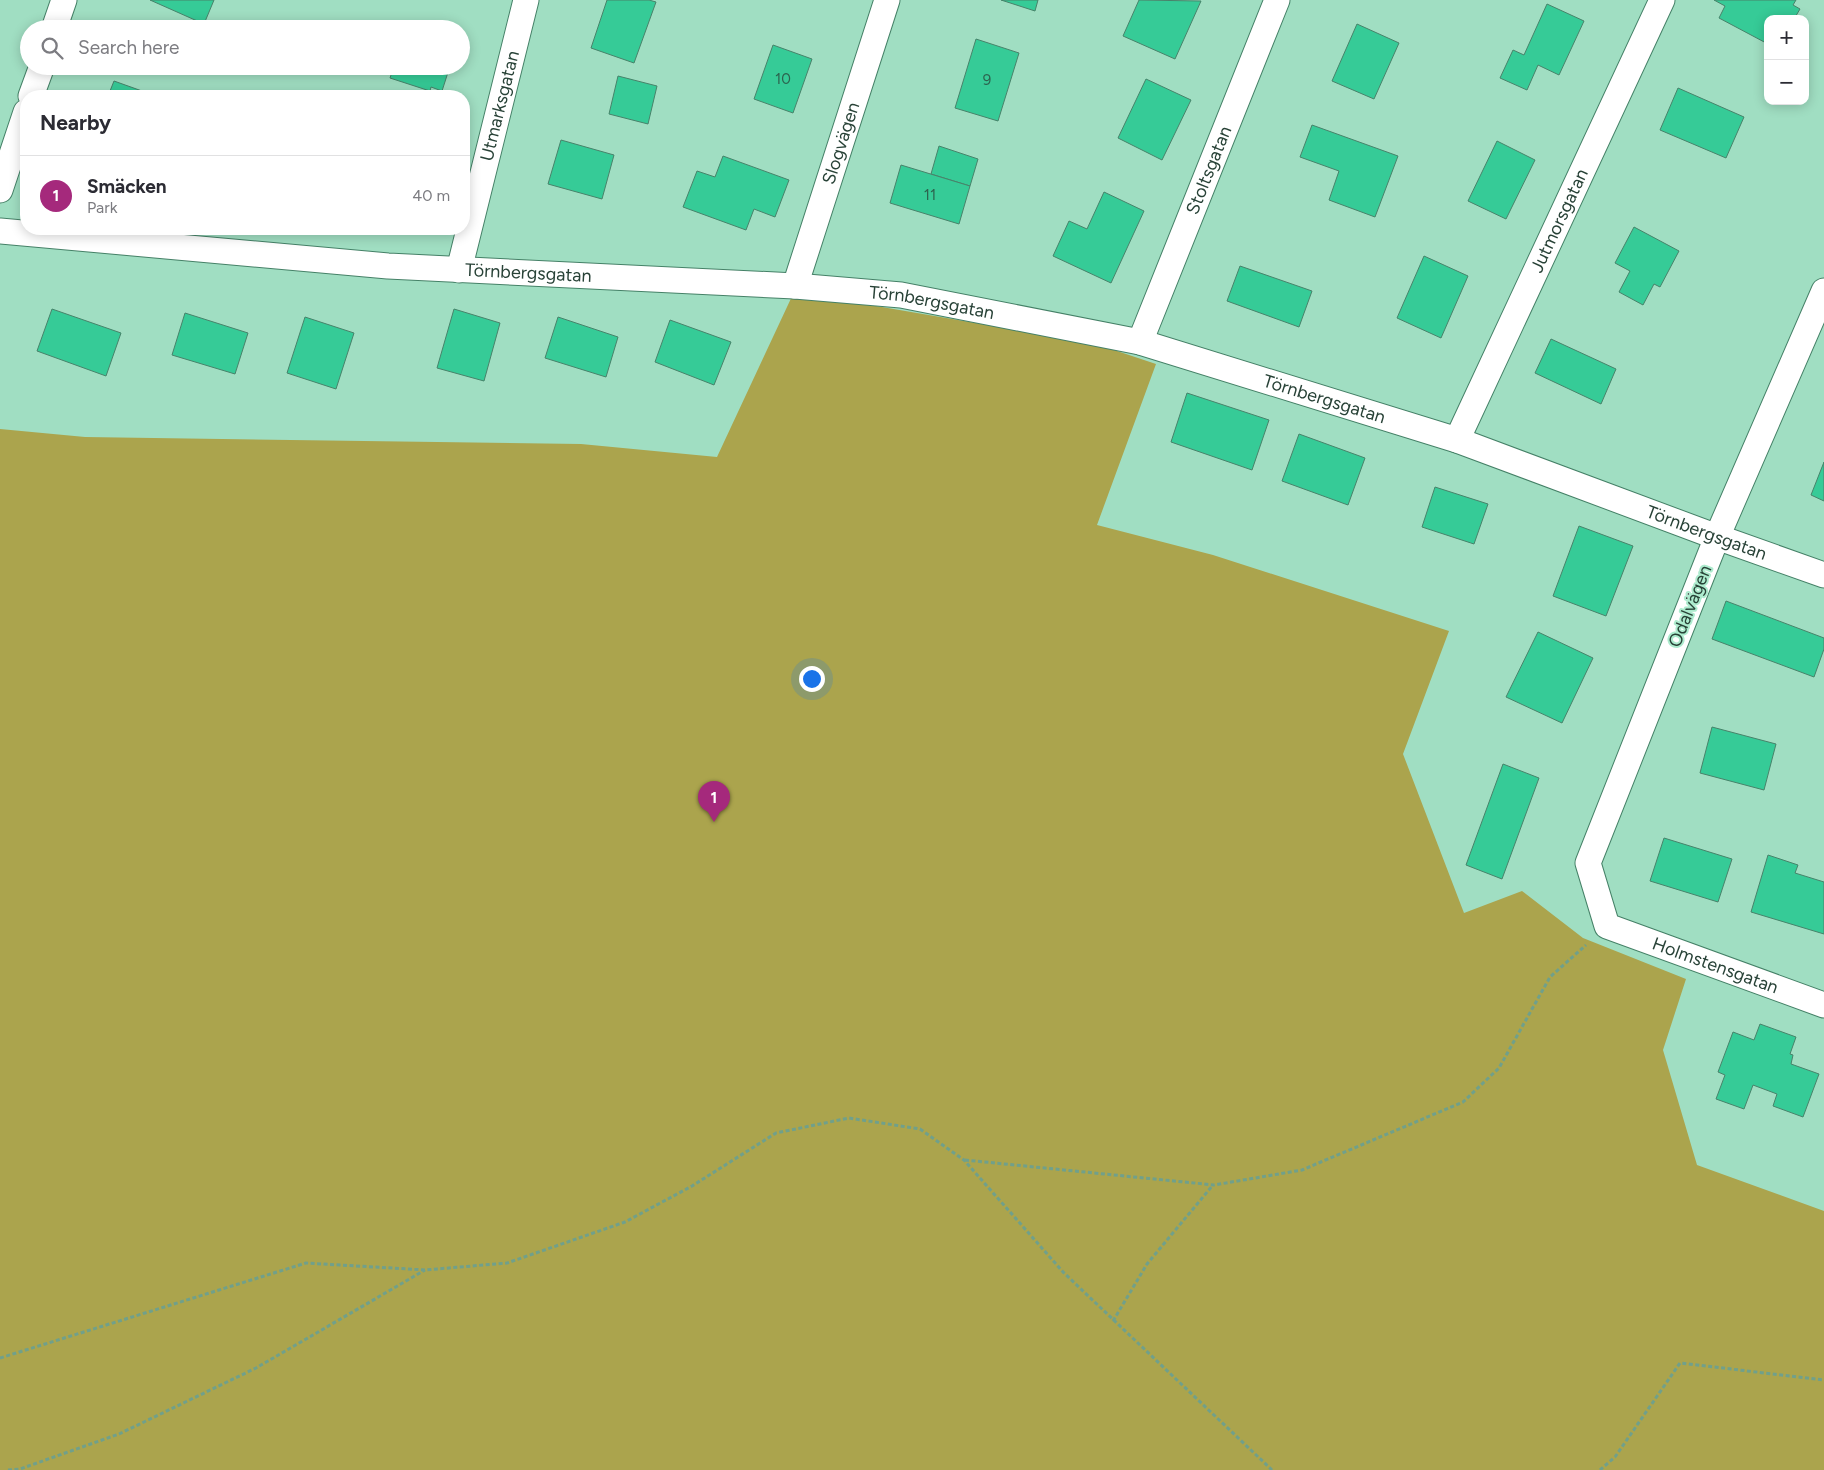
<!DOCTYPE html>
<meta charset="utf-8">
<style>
body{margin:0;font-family:Figtree,sans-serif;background:#f2f2f3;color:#2b2b33}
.controls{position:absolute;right:15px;top:15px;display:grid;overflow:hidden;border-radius:10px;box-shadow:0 2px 12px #0003}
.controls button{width:45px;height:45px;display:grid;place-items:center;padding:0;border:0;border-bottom:1px solid #e1e1e2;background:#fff;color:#2b2b33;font:25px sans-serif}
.you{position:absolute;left:811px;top:678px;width:18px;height:18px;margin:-12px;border:4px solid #fff;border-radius:50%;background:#1a73e8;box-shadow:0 0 0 8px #1a73e833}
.badge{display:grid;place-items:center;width:32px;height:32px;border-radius:50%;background:#a5297c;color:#fff;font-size:16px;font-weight:700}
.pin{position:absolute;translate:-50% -41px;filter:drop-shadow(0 1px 2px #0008)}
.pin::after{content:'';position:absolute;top:26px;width:18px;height:15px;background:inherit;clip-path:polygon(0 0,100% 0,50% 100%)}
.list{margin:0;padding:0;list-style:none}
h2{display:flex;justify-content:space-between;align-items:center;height:65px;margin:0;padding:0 20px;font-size:21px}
h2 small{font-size:16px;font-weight:400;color:#7c7c81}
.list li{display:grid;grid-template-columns:32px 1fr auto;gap:15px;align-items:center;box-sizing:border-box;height:80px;padding:0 20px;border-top:1px solid #e1e1e2}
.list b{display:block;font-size:19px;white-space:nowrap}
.list p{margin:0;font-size:16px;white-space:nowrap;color:#7c7c81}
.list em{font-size:16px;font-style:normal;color:#7c7c81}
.icon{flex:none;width:28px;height:28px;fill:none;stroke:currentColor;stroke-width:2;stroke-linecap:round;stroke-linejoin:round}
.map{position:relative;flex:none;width:1824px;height:1470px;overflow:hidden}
.search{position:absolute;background:#fff;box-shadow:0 2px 12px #0003;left:20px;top:20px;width:450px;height:55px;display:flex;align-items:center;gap:12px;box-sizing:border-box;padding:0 18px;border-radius:28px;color:#7c7c81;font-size:19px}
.panel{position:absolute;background:#fff;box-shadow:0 2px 12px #0003;left:20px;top:90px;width:450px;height:145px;border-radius:20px}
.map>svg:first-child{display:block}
</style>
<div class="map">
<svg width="1824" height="1470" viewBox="0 0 1824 1470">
<rect width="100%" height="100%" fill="#a0dec2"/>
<path fill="#aba44d" d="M794,292L1093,343L1156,364L1097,525L1213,555L1449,631L1403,754L1464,913L1522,891L1583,938L1686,979L1663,1050L1697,1165L1824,1211V1470H0V429L85,437L581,444L717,457Z"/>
<g fill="#36cb97" stroke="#47836a">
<path d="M150,0H214L204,24Z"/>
<path d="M607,0H649L656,2L634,63L591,48Z"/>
<path d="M1001,0H1038L1035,11Z"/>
<path d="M1139,0L1201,1L1175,59L1123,36Z"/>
<path d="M1714,0H1796L1793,5L1800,9L1794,19H1768V44L1719,18L1725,6Z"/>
<path d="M1547,4L1584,21L1559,75L1538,65L1527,90L1500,78L1513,50L1524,55Z"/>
<path d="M1357,24L1399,43L1374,99L1332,81Z"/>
<path d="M976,39L1019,53L998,121L955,108Z"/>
<path d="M773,45L812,59L793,113L754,99Z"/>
<path d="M394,66H450L442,91L431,87L430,91L390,78Z"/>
<path d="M618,76L657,86L648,124L609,114Z"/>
<path d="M1146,79L1191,100L1162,160L1118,138Z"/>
<path d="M114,81L156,96H108Z"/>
<path d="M1678,88L1744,117L1726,158L1660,130Z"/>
<path d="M1312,125L1398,156L1375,217L1329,200L1339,171L1300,157Z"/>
<path d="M561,140L614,155L602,199L548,184Z"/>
<path d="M1497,141L1535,160L1506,219L1468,201Z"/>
<path d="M939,146L978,159L970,186L931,174Z"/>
<path d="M723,156L789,180L775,217L754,209L746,230L683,207L697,171L715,177Z"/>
<path d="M901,165L970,186L959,224L890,203Z"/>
<path d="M1104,192L1144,211L1111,283L1053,256L1069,221L1087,229Z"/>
<path d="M1634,227L1679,251L1660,287L1654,284L1643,305L1619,292L1630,271L1615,263Z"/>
<path d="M1424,256L1468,276L1441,338L1397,318Z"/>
<path d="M1240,266L1312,291L1299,327L1227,301Z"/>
<path d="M52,309L121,333L106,376L37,351Z"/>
<path d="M454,309L500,323L484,381L437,368Z"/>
<path d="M185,313L248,333L235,374L172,355Z"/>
<path d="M305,317L354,333L336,389L287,373Z"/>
<path d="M558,317L618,337L606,377L545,358Z"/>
<path d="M670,320L731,342L714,385L655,362Z"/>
<path d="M1551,339L1616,369L1601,404L1535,373Z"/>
<path d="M1187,393L1269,420L1252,470L1171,442Z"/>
<path d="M1299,434L1365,458L1348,505L1282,481Z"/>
<path d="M1824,462V501L1811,495Z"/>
<path d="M1435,487L1488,504L1474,544L1422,527Z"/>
<path d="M1579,526L1633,546L1606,616L1553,596Z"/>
<path d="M1726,601L1824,638V649L1814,677L1712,639Z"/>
<path d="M1538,632L1593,658L1562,723L1506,697Z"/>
<path d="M1712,727L1776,744L1764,790L1700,773Z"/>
<path d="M1503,764L1539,778L1502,879L1466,865Z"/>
<path d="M1664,838L1732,859L1718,902L1650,881Z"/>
<path d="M1768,855L1798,865L1795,873L1824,882V934L1751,912Z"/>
<path d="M1760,1024L1796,1037L1790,1054L1793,1055L1791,1064L1819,1074L1803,1117L1773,1106L1777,1094L1753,1085L1744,1109L1716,1099L1725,1075L1718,1072L1733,1032L1754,1040Z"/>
</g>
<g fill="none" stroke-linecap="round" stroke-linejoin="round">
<defs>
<g id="minor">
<path d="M54,29L64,0"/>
<path d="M31,96L42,66"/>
<path d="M0,190L26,112"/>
<path id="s1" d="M0,231L388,266L795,286L901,295L1140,342L1457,440L1717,537L1824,575"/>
<path id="s2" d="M459,270L526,0"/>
<path id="s3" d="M795,286L887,0"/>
<path id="s4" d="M1824,291L1717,537L1588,863L1607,926L1824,1005"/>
<path id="s5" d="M1140,342L1277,0"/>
<path id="s6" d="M1457,440L1662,0"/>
</g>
</defs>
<use href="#minor" stroke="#458167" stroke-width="27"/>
<g stroke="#70a08b" stroke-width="3" stroke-dasharray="4 2.5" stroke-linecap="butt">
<path d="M965,1160L1214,1185L1302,1170L1463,1102L1499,1068L1550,977L1586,945"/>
<path d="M1113,1321L1147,1264L1213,1185"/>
<path d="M0,1358L306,1263L425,1270L507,1263L625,1222L692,1186L776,1133L849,1118L920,1129L964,1160L1064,1273L1272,1470"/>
<path d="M8,1470L20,1469L119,1434L256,1368L425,1270"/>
<path d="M1600,1470L1615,1457L1680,1363L1824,1380"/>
</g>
<use href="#minor" stroke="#fff" stroke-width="25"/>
</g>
<g text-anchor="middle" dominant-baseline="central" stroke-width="4" stroke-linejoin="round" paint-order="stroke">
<g font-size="15" fill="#2c644f">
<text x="783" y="79">10</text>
<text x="987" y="80">9</text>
<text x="930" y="195">11</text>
</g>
<g font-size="18" fill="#284237" stroke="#adebce">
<text stroke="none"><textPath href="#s2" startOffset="169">Utmarksgatan</textPath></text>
<text stroke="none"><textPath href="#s3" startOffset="150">Slogvägen</textPath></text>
<text stroke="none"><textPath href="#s5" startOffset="185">Stoltsgatan</textPath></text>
<text stroke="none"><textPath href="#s6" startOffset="242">Jutmorsgatan</textPath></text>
<text stroke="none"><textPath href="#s1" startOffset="530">Törnbergsgatan</textPath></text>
<text stroke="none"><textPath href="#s1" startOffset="935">Törnbergsgatan</textPath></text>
<text stroke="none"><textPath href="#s1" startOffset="1340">Törnbergsgatan</textPath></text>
<text stroke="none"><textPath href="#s1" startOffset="1745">Törnbergsgatan</textPath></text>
<text transform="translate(1690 606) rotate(-68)">Odalvägen</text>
<text stroke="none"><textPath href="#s4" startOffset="800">Holmstensgatan</textPath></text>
</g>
</g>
</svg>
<div class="controls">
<button>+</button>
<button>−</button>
</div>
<div class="you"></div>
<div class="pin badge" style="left:714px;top:822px">1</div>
<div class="search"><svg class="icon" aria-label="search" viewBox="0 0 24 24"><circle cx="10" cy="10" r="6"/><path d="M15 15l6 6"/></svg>Search here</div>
<section class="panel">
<h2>Nearby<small></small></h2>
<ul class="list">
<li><span class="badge">1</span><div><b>Smäcken</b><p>Park</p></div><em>40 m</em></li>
</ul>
</section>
</div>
